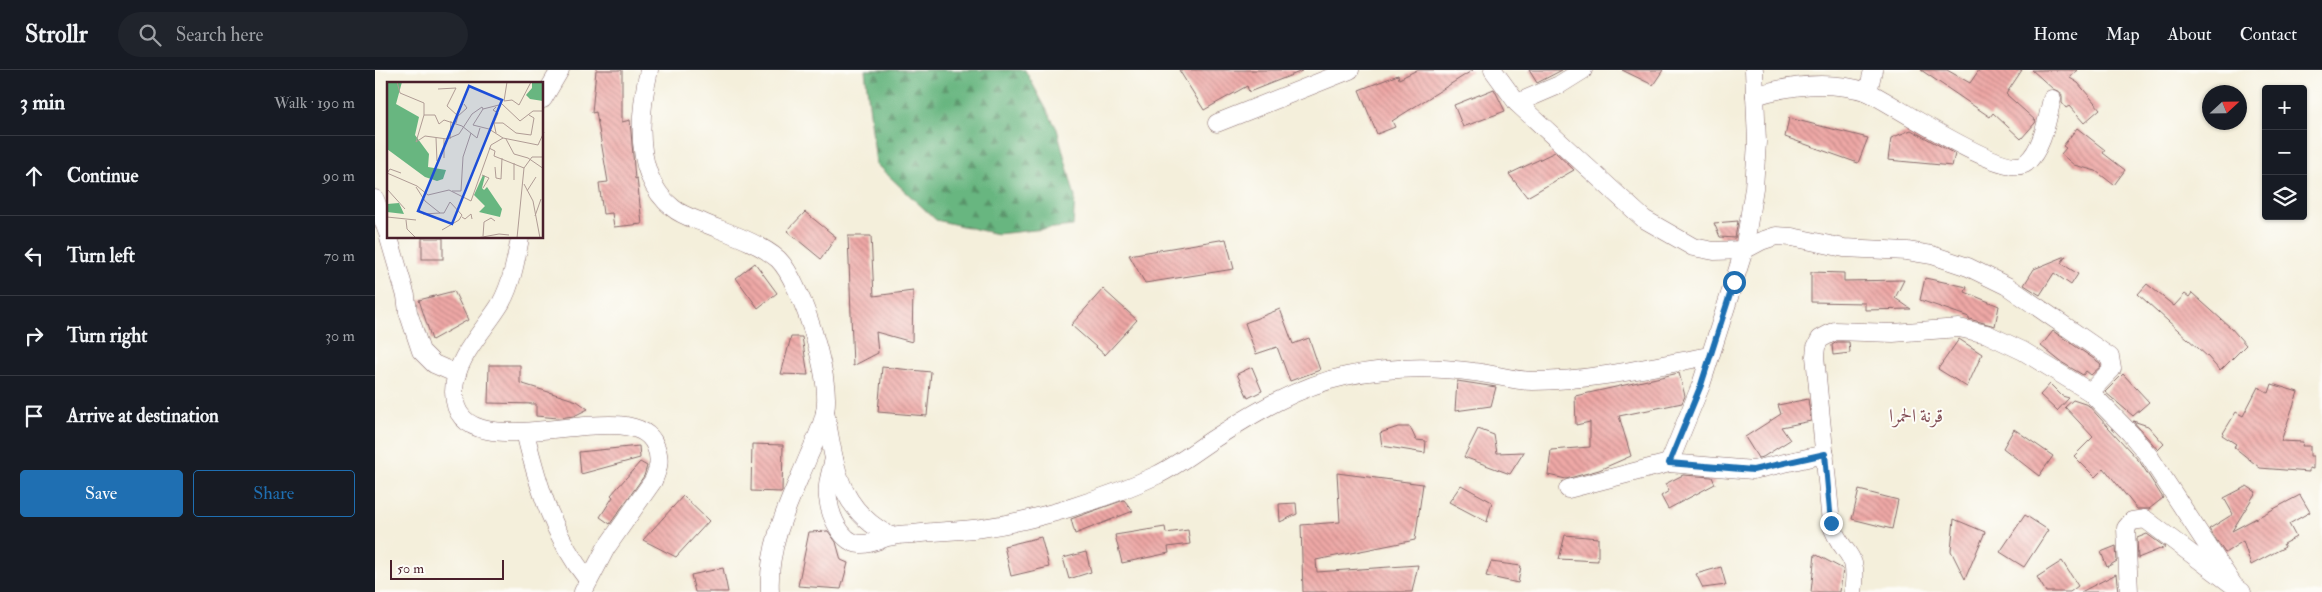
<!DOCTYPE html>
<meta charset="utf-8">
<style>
body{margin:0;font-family:"IM FELL Double Pica",Amiri,serif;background:#20242c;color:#f1f3f6}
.controls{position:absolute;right:15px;top:15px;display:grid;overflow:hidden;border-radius:5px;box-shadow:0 1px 4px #0004}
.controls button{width:45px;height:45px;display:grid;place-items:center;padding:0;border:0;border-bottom:1px solid #363941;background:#171b24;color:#f1f3f6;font:25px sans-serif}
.compass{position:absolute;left:1827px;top:15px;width:45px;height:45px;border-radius:50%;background:#171b24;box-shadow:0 1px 4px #0004;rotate:68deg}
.scale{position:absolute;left:15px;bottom:12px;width:114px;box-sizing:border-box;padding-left:5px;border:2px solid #4a1f2b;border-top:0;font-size:14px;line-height:18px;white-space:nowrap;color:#4a1f2b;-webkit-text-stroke:4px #fdfcf7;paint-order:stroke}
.stop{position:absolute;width:15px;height:15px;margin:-11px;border:4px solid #1f6fb2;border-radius:50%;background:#fff}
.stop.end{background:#1f6fb2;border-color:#fff;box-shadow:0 1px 5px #0008}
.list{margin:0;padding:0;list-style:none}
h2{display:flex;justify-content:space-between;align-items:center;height:65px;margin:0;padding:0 20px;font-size:21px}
h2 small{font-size:16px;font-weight:400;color:#9ea1a6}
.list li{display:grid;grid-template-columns:32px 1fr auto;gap:15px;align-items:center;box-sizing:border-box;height:80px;padding:0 20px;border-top:1px solid #363941}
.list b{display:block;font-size:19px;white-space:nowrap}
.list em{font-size:16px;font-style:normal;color:#9ea1a6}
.actions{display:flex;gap:10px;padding:15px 20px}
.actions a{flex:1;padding:11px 0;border:1px solid #1f6fb2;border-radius:5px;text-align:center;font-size:18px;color:#1f6fb2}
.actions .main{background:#1f6fb2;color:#fff}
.icon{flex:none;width:28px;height:28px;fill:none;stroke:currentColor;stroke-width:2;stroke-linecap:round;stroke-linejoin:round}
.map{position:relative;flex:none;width:1947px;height:522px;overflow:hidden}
header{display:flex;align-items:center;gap:30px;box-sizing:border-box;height:70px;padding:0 25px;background:#171b24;border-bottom:1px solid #363941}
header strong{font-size:24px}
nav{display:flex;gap:28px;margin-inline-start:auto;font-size:18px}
.search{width:350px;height:45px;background:#20242c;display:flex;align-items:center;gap:12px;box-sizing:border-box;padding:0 18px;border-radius:28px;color:#9ea1a6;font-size:19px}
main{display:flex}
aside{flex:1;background:#171b24}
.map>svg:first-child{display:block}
</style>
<header>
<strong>Strollr</strong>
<div class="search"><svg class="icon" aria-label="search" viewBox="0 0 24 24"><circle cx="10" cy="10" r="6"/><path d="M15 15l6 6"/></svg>Search here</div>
<nav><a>Home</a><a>Map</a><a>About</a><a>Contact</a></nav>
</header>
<main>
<aside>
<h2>3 min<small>Walk · 190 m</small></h2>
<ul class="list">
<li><svg class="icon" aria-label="ahead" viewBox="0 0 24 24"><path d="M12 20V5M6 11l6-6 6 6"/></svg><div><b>Continue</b></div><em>90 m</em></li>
<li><svg class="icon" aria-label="left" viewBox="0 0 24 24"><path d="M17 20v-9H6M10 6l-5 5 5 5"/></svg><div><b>Turn left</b></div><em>70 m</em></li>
<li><svg class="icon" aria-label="right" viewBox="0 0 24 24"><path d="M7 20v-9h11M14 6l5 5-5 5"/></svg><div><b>Turn right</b></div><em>30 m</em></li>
<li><svg class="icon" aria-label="arrive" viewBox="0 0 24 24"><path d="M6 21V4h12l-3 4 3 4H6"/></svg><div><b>Arrive at destination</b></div></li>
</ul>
<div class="actions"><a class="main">Save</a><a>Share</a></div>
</aside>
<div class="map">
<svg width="1947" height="522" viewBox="0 0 1947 522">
<defs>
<pattern id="forest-firs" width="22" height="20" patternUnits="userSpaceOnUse" patternTransform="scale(1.25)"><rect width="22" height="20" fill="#68b680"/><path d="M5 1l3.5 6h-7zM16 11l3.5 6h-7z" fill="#589369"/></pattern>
<pattern id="building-back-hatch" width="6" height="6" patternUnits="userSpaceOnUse" patternTransform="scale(1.25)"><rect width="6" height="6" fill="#eea8a6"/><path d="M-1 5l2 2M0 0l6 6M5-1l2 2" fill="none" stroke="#c38887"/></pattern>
</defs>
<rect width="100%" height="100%" fill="#fdfcf7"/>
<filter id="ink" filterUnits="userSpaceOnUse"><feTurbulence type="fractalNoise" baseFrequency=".02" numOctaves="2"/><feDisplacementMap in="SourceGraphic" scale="10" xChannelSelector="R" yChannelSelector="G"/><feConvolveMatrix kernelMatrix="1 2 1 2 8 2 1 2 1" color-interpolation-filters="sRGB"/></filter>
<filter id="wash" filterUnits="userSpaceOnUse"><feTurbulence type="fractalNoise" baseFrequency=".0096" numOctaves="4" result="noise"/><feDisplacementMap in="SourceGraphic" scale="20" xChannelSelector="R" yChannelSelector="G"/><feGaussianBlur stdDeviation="1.12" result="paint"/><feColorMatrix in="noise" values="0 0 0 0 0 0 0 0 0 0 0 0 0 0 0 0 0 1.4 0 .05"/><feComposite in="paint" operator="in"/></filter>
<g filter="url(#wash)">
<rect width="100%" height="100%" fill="#f4efdb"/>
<path fill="url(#forest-firs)" stroke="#596a56" d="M490,0H650L682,59L700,127L698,156L622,164L561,150L501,94Z"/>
<g id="blocks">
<g fill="url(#building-back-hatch)">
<path d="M221,0H247V52L255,50L260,109L262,108L267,154L239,157L237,143L228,144L224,113L233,112L221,42L217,43Z"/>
<path d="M804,0H927V1L874,22L872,16L829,40Z"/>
<path d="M1042,0H1098L1017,51L1020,57L1002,64L984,20L1023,5L1024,9Z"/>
<path d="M1154,0H1187L1162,13Z"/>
<path d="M1247,0H1288L1278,15Z"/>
<path d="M1546,0H1572L1595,13L1604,0H1647L1631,24L1661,51L1660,53L1646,69L1618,43L1615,47Z"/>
<path d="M1657,0H1702L1695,8L1703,13L1725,39L1709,53L1694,36L1691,38L1687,33V26L1685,22L1678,19Z"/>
<path d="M1119,19L1130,41L1088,57L1079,35Z"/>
<path d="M1414,48L1493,68L1483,93L1410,67Z"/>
<path d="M1702,58L1730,80L1728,83L1750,100L1739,115L1721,101L1699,95L1686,84L1691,78L1688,76Z"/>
<path d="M1536,60L1580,84L1577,96L1513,90L1516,68Z"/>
<path d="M1180,82L1199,100L1152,127L1134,104Z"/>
<path d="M430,142L461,167L446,189L412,161Z"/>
<path d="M1363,151L1360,168L1345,167L1339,153Z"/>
<path d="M473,166H496L499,226L538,221L537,272L501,262L503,283L478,296Z"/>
<rect x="47" y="168" width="21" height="21"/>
<path d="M851,169L859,199L770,213L754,185Z"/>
<path d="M1691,186L1686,193L1703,204L1696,215L1679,203L1665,225L1649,215L1659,199Z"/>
<path d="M380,193L402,223L383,238L361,208Z"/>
<path d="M1436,202L1469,203V211L1529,210L1520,228L1536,239L1490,240V233L1436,232Z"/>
<path d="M1550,208L1592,217L1590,222L1624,236L1620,256L1594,249V247L1545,230Z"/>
<path d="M1772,214L1799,236L1810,224L1814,227L1817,223L1856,258L1871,275L1845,301L1833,287L1763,224Z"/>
<path d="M728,219L762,250L730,285L696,255Z"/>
<path d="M79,221L93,250L57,270L44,230Z"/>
<path d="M905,239L918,274L934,268L945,300L915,311L902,277L881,284L870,253Z"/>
<path d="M1678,261L1725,293L1726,296L1716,305L1711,301L1708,305L1686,292L1666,276Z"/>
<path d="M416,267H427L433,305L406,304Z"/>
<path d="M1584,269L1607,284L1592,317L1563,299Z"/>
<path d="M1462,272H1474L1475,283L1458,285L1457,275Z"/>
<path d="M114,295H145V313L202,331L213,339L199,346L183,348L161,346V334L113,333Z"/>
<path d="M507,297L556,302L552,346L503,342Z"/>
<path d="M877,297L887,321L873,328L862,304Z"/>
<path d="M1304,303L1310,326L1307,333L1244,346L1256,386L1224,400L1191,409L1173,405L1176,380L1215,377V352L1201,355L1200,326Z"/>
<path d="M1748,304L1774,332L1758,346L1730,322Z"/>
<path d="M1082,311L1121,317L1116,336L1080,341Z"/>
<path d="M1675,314L1687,326L1694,328L1682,341L1665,325Z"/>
<path d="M1897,314L1923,322L1906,371L1928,372L1927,376H1935V386H1938V399L1934,398V402L1885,398L1859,377L1861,374L1847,365L1861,342L1868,346L1883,317L1894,323Z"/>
<path d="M1433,329L1436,351L1406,357L1415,370L1388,387L1383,388L1370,367L1406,344L1403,335Z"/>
<path d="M1698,330L1713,335L1765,392L1788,428L1774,439H1762L1729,398L1720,407L1699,386L1718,367L1690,337Z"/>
<path d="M1758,351L1773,356L1789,374L1783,380Z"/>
<path d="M1023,357H1035L1041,370L1051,371L1050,383L1007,376L1005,363Z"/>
<path d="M1103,359L1119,365L1122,383L1149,382L1135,404L1089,387Z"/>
<path d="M1639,359L1678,386L1664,406L1628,378Z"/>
<path d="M377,374L408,375L407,422L376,421Z"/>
<path d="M264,376L265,388L206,404L204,382Z"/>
<path d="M265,392L272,396L269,406L235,454L225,447L238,427L236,425Z"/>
<path d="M962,403L1048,414L1040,470L941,490L942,502L1043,495L1037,522H928L926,455L965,452Z"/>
<path d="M1308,405L1337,407L1340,414L1293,439L1286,426L1294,421L1290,414Z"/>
<path d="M1086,415L1117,432L1112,452L1074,432Z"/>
<path d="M1872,416L1881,422L1857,461L1925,425L1935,442L1914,454L1921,467L1908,474L1910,477L1876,495L1868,471L1850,483L1834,459L1858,444L1849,428Z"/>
<path d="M1484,420L1523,430L1517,459L1477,449Z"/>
<path d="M308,426L334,451L301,487L268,470Z"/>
<path d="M749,430L758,441L700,464L696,449Z"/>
<path d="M921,433L922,444L905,452L904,434Z"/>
<path d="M1650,445L1673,460L1649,497L1625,482Z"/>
<path d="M1579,449L1610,462L1590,509L1576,481Z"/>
<path d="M790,457L791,463L813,460L815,474L793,477L794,483L747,493L740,465Z"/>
<path d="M453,461L461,472L466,490L473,493L466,519L423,516L434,462Z"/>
<path d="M1772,464L1790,477L1763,488L1762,468Z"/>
<path d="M1190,465L1223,468V491L1184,489Z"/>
<path d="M666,467L674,497L636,506L629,476Z"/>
<path d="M1741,476L1742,491L1732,497L1726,482Z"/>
<path d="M711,482L716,502L694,509L688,488Z"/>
<path d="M1440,484L1468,499L1465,522H1436Z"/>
<path d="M1687,491L1703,516L1695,522H1671L1662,507Z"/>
<path d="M1116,492L1146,496L1143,513L1111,506Z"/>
<path d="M1346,497L1351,515L1328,518L1321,504Z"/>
<path d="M348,498L353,522H320L316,505Z"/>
<path d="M1741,504L1743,522H1706Z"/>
</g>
</g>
</g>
<g filter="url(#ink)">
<use href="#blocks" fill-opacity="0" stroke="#866869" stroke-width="1"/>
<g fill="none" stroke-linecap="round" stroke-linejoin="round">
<defs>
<g id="minor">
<path d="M274,0C264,44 258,106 298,138C306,145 319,149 329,153C353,163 383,172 403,189C410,196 417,209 421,218C435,246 456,312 450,342C447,357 440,372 434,385C416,429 392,473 395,522"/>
<path d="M1118,0L1142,33L1269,149L1318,177L1339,181L1369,180L1386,171L1401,166L1417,167L1469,178L1532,181L1557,185L1593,197L1632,216L1735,287L1737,299L1715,322"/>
<path d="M1379,0L1382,72L1379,118L1369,180L1326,315L1294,393L1378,400L1450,384"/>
<path d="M1493,22C1519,34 1629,110 1651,93C1668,79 1672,49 1677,29"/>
<path d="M1380,26C1418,14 1455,10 1493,22L1498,0"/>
<path d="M168,29L185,0"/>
<path d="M1142,33L1184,15L1208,0"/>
<path d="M842,53L975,0"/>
<path d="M0,129L14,166"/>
<path d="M14,168L31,226L33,242L46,281L59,294L82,304"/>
<path d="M145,168C141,189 137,213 126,233C110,260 79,288 79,322C80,409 257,318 280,375C286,388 284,398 278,411L231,478L208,522"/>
<path d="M450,342C461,396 461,437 515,466"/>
<path d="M150,362C163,416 178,466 213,510"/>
<path d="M459,389C456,401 451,416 453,428C455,445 466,473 485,474C495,475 503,470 513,467C521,465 530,464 538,464C561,461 584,461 607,458C663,450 731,429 782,405C801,396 819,382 837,370C877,344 923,316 971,306C1013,297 1056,296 1099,302C1118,304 1139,311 1158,311C1217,311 1276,297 1334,286"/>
<path d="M1193,419L1294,393"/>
<path d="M1478,522C1485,478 1466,487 1456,453L1440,286L1441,277L1445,269L1460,261L1518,263L1584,258L1612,264L1648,281L1715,322L1755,363L1774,386L1857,513"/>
<path d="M1754,522L1751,458L1757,451L1770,449L1867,522"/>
</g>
</defs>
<use href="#minor" stroke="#866869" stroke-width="19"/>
<use href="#minor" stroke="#fff" stroke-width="18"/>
</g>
</g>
<g fill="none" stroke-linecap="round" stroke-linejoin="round" filter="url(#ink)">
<path stroke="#1f6fb2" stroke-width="6" d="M1359,212L1326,315L1294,393L1378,400L1450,384L1456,453"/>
</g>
<g text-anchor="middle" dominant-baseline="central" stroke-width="4" stroke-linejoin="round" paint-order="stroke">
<g font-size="19" fill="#834f56" stroke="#fdfcf7">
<text x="1541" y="346">قرنة الحمرا</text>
</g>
</g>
<g transform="translate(12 12)">
<rect width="156" height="156" fill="#f4efdb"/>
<path d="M0,0H15L9,22L32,35L28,53L42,72L41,85L59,88L56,97L50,99L38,95L0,67ZM145,0H156V19L143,17L139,13L145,6ZM96,93L98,94L95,106L97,108L100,105L115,127L113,135L92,130L98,124L87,113ZM12,121L17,132L0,130V122Z" fill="#68b680"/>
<path fill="none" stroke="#b09c95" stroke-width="1" d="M10,0L13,11L37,21V33L29,60L38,54L60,57L72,52L85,32L95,25L96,27M120,0L117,19L125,18L132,23L144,0M51,7L69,6L60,24L71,34L69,41M115,22L133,39L146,29H157M112,23L96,27L86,43L102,47L116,56M109,25L106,28L111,31L107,41L109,51M37,33H48L52,42L57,38M71,34L80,26L77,22M57,38L75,44L90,56L93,46M107,41H116L129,51L144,53L147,36L142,33M49,56L50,79M63,57L64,39M119,57L127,72L141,76L157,87M102,66L108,69L107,74L137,86M57,76V57M108,85L109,96L114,97L115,76M0,91L30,104L41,113L62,108L84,119L104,63L116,56L151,63L157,50M0,91L3,87L14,91M95,93L102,96L96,106M127,98V81M137,102L146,119L153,156M29,105L38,119L53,131H57L63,120L75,133L72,138L55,148M0,107L18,127M65,109H74L76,75L84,51M140,109L149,95M36,132L53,131M148,134L154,117M0,135L29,138M75,135L78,137L84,132L85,137M19,138L20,147L29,156M96,154L97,140L104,136L108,139M90,156L112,152L122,153M130,156L137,86L145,75H157"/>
<path fill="#1d4ed8" fill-opacity="0.15" stroke="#1d4ed8" stroke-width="2.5" d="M82,4L115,18L65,142L31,129Z"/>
<rect width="156" height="156" fill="none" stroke="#4a1f2b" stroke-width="2.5"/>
</g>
</svg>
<div class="controls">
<button>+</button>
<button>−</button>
<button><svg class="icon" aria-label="layers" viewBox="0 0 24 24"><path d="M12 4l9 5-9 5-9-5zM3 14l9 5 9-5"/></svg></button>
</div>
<svg class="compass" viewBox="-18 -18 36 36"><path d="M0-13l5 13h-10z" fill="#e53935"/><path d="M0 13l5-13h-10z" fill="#9ea1a6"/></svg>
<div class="scale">50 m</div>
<div class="stop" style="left:1359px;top:212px"></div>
<div class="stop end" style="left:1456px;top:453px"></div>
</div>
</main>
